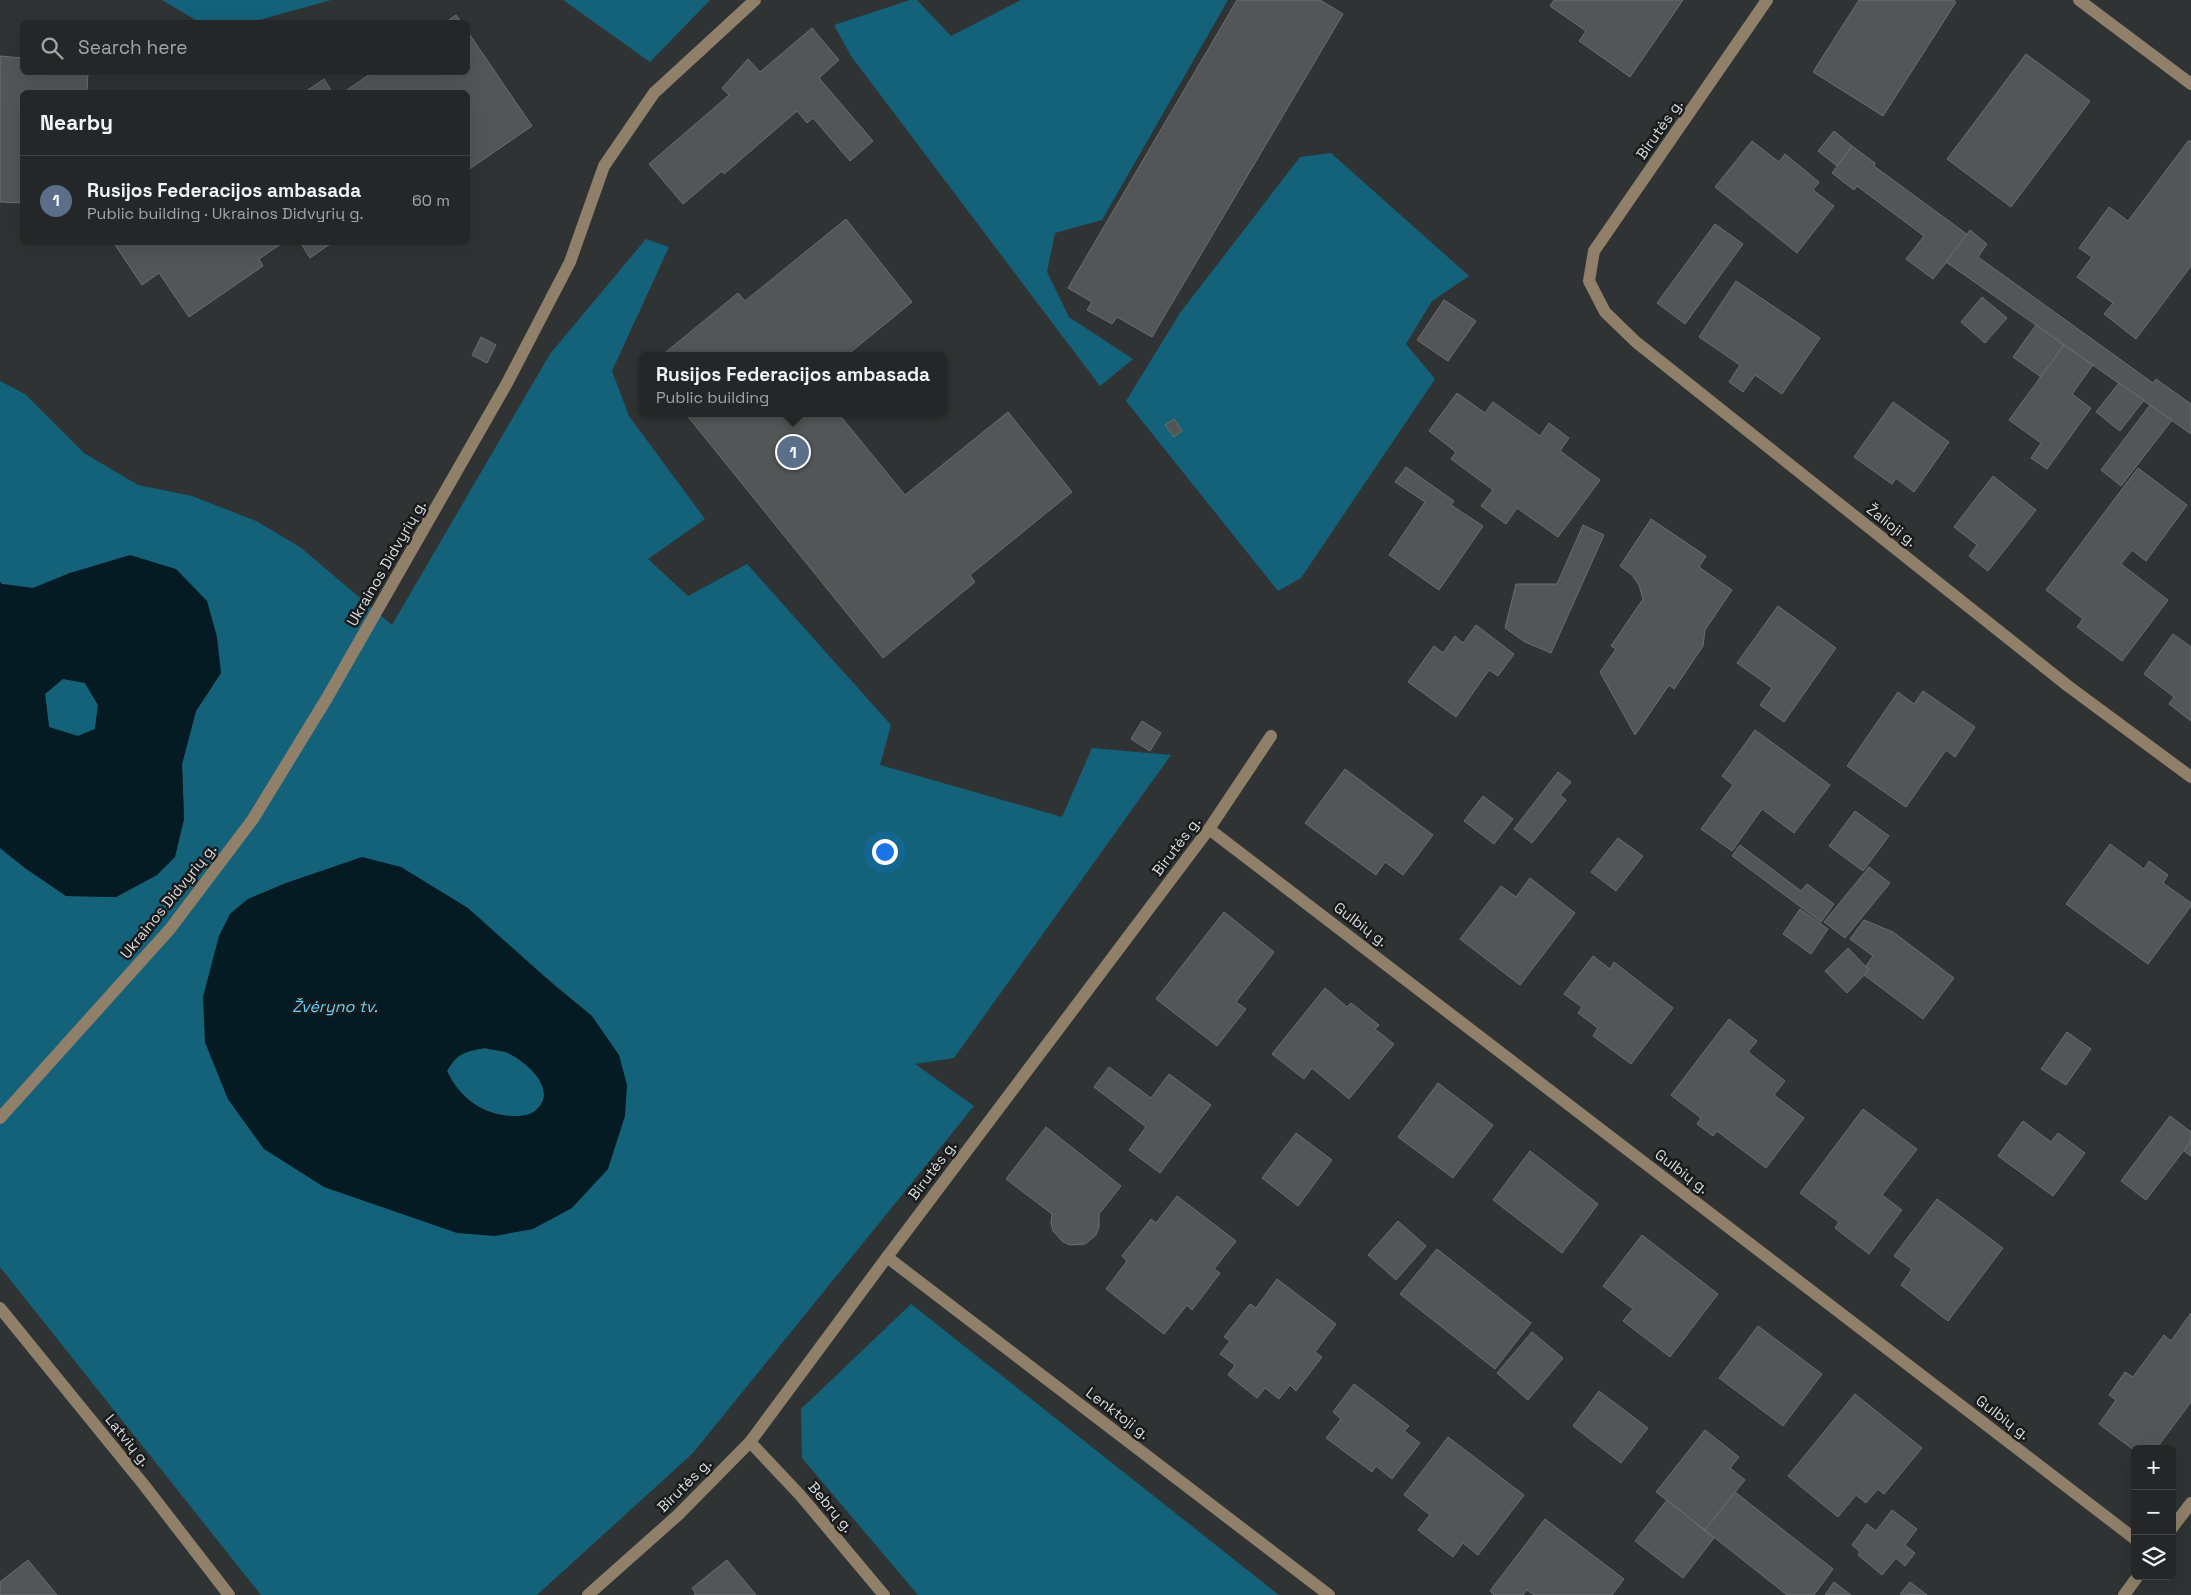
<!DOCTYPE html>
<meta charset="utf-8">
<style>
body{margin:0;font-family:"Space Grotesk",sans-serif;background:#2c2e2f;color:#f1f3f6}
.controls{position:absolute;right:15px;bottom:15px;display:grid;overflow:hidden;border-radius:8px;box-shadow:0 5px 20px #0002}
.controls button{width:45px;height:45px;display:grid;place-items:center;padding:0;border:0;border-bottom:1px solid #414344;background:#242627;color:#f1f3f6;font:25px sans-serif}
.you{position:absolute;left:884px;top:851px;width:18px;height:18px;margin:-12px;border:4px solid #fff;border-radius:50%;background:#1a73e8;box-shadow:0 0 0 8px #1a73e833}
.badge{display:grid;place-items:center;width:32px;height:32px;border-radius:50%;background:#ea580c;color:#fff;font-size:16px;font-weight:700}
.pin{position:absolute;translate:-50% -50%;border:2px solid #fff;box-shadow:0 1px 5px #0006}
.popup{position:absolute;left:639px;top:352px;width:308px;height:65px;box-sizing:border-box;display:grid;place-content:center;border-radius:8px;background:#242627;filter:drop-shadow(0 1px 4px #0005);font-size:16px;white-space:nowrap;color:#a3a5a7}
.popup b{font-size:19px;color:#f1f3f6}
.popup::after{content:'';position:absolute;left:50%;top:100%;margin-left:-10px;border:10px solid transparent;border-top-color:#242627}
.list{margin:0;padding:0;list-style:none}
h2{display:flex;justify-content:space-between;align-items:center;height:65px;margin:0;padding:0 20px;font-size:21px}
h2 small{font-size:16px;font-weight:400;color:#a3a5a7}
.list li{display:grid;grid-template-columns:32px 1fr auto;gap:15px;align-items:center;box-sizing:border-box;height:90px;padding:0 20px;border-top:1px solid #414344}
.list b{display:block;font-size:19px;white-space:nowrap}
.list p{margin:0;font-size:16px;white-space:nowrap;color:#a3a5a7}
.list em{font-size:16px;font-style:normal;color:#a3a5a7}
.icon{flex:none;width:28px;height:28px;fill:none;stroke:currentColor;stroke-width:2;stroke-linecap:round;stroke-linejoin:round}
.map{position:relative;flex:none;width:2191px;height:1595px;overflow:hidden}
.search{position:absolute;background:#242627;box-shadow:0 5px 20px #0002;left:20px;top:20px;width:450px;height:55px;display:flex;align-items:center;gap:12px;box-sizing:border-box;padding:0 18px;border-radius:8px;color:#a3a5a7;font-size:19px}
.panel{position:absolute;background:#242627;box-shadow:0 5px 20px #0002;left:20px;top:90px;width:450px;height:155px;border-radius:8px}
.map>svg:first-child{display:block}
</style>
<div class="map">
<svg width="2191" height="1595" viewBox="0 0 2191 1595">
<rect width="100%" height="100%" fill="#303334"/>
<g fill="#13627a" fill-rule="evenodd">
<path d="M162,0H331L252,22H199Z"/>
<path d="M563,0H710L650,62Z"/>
<path d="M910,0H917L951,36L1021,0H1228L1102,220L1055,233L1047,272L1069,317L1133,359L1100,386L851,56L834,25Z"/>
<path d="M1331,153L1469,276L1432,301L1406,344L1435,379L1301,578L1278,591L1126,401L1180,313L1300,157Z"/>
<path d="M646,239L669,247L612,371L629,416L705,519L648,559L688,596L747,564L891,725L880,765L1062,817L1092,748L1171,755L954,1058L915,1064L974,1106L693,1453L537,1595H261L0,1267V848L25,868L66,896L116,897L157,875L175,856L184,819L182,764L196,711L221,673L70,573L33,588L2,584L0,582V381L25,394L84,453L138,485L192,496L256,521L300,547L392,625L550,354ZM286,883L519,955L592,1016L495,1236L264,1149L228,1099L205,1042L230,914L248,899Z"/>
<path d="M63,678L85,683L98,705L95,729L78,736L49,728L45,694Z"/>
<path d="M485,1048C492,1050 501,1050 508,1053C527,1062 560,1091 535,1111C530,1115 523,1116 517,1116C485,1117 460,1099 447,1071C458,1052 465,1052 485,1048Z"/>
<path d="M911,1304L1279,1595H918L802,1458L801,1409Z"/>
</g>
<g fill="#041b23" fill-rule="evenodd">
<path d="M130,555L176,569L207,601L217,637L221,673L196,711L182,764L184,819L175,857L157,875L116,897L66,896L25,868L0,848V582L2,584L33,588L70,573ZM63,679L85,683L98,705L95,729L78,736L49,727L45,694Z"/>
<path d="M362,857L401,867L468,908L555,986L592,1016L619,1055L627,1085L625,1116L608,1169L572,1208L533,1229L495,1236L457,1233L324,1187L264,1149L228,1099L205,1042L203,997L219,936L230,914L248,899L286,883ZM485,1048C492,1050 501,1050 508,1053C527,1062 560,1091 535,1111C530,1115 523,1116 517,1116C485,1117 460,1099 447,1071C458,1052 465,1052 485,1048Z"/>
</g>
<g fill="#535657" stroke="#6b6e6f">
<path d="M1237,0H1320L1343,14L1152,337L1117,317L1112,324L1087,310L1092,302L1068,288Z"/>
<path d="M1554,0H1683L1630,77L1579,41L1586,31L1550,6Z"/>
<path d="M1859,0H1953L1956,2L1883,116L1813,72Z"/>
<path d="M456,15L461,22H446Z"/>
<path d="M812,28L839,60L819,78L873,141L850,161L813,118L807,123L797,111L724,174L722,171L683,204L649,164L729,95L722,88L748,59L760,72Z"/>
<path d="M468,32L532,126L468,170V92H344L373,72H468Z"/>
<path d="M2026,54L2090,101L2011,207L1947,159Z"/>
<path d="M0,56L22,58V72H88L87,92H22V203L0,202Z"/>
<path d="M324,79L332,92H305Z"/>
<path d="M1834,131L1852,146L1837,166L1818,151Z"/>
<path d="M2189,140L2191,142V266L2136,339L2104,314L2113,303L2077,277L2092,257L2079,248L2109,207L2128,221Z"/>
<path d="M1752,141L1779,162L1785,154L1819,182L1813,190L1834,206L1797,253L1715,187Z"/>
<path d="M1852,146L1875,163L1874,166L1968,235L1933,279L1906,259L1924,236L1857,186L1854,190L1832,173Z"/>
<path d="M846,219L912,302L846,356H661L738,293L745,301Z"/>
<path d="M1715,224L1743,244L1685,324L1657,303Z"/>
<path d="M1970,230L1987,244L1978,257L2153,383L2156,379L2191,404V434L1946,262Z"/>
<path d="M113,242H284L259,259L263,266L189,317L159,273L142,285Z"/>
<path d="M300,242H333L310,258Z"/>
<path d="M1736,281L1820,338L1782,394L1755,375L1743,392L1729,382L1740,365L1699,337Z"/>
<path d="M1982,297L2007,318L1985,343L1961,322Z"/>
<path d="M1444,300L1476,321L1448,361L1417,340Z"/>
<path d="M2036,325L2064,345L2041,377L2013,357Z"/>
<path d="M481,337L496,345L487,363L472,355Z"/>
<path d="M2064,345L2093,365L2072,394L2091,408L2047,469L2031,458L2041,443L2009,420Z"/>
<path d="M2119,383L2144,400L2120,431L2096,412Z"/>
<path d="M1457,393L1485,413L1493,402L1540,436L1549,423L1569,438L1560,451L1600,480L1558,537L1517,508L1506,524L1481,506L1493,490L1451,459L1456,452L1429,431Z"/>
<path d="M1893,402L1949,442L1914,492L1896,478L1892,484L1854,457Z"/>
<path d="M2150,405L2172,420L2121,486L2101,470Z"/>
<path d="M1008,412L1072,492L970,575L975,582L883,658L685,413H838L905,495Z"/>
<path d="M1174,419L1182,431L1174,437L1165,425Z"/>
<path d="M1406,467L1454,501L1451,505L1483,526L1439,590L1389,555L1425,502L1395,482Z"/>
<path d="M2138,468L2187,505L2146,561L2132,550L2121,564L2168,600L2122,661L2077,627L2083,619L2046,590Z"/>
<path d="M1993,476L2036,510L1988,571L1969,556L1977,545L1954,527Z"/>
<path d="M1651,519L1706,556L1699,567L1732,590L1705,630L1703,646L1674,689L1669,685L1635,735L1600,672L1616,649L1611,646L1643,599L1639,585L1632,575L1620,566Z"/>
<path d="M1583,525L1604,535L1551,653L1525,642L1505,628L1516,584H1557Z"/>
<path d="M1778,606L1836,648L1784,722L1760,705L1772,688L1737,663Z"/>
<path d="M1476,625L1514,654L1498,676L1489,670L1456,717L1408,682L1434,646L1443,653L1455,636L1463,643Z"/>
<path d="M2173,634L2191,647V721L2169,704L2174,697L2144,674Z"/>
<path d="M1923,691L1975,727L1955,757L1946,750L1906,807L1847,766L1898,692L1914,704Z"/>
<path d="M1142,721L1161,733L1150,751L1131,739Z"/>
<path d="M1755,730L1830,785L1794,833L1762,809L1732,851L1701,829L1733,785L1722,776Z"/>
<path d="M1345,769L1433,835L1403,875L1385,862L1376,875L1305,823Z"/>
<path d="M1558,772L1571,782L1560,795L1566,800L1532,843L1514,829Z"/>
<path d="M1483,796L1513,819L1494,844L1464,821Z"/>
<path d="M1855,811L1889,836L1863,871L1829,846Z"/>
<path d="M1618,838L1643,856L1616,891L1591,872Z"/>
<path d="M2110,844L2144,869L2149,861L2168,875L2163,883L2191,903V906L2148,964L2066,904Z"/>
<path d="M1740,845L1801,891L1807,884L1834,904L1821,922L1732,856Z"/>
<path d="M1869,867L1890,883L1845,938L1824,922Z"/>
<path d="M1530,878L1575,913L1520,985L1460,939L1501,886L1516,897Z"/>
<path d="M1800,909L1828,929L1811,954L1783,934Z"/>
<path d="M1224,912L1274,952L1236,1002L1246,1009L1217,1046L1156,999Z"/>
<path d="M1864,920L1893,932L1954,978L1923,1019L1864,975L1869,970L1866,966L1873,956L1850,939Z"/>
<path d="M1848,948L1869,970L1847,993L1825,971Z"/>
<path d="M1593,956L1610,969L1614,962L1673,1008L1631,1064L1593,1036L1598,1028L1578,1013L1582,1007L1564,994Z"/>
<path d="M1325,988L1347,1007L1351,1003L1379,1025L1375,1029L1394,1044L1349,1099L1312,1068L1304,1079L1272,1054Z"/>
<path d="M1729,1019L1757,1041L1748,1052L1785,1081L1774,1095L1804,1118L1766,1168L1717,1131L1713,1136L1697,1124L1701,1118L1671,1095Z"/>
<path d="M2067,1032L2091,1049L2066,1085L2041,1069Z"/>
<path d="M1109,1067L1151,1098L1169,1074L1211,1105L1160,1173L1129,1150L1146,1127L1094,1087Z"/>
<path d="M1438,1083L1493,1125L1453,1178L1398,1137Z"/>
<path d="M1863,1109L1917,1149L1882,1195L1902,1210L1869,1254L1835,1228L1839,1222L1800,1193Z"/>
<path d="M2170,1116L2191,1132V1141L2146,1200L2121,1181Z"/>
<path d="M2023,1121L2051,1142L2058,1133L2085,1153L2053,1196L1998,1156Z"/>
<path d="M1046,1127L1121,1186L1099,1214V1227L1096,1235L1085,1244L1070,1245L1063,1242L1053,1231L1051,1223L1052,1214L1006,1179Z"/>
<path d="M1296,1133L1332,1160L1298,1206L1262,1178Z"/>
<path d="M2191,1141V1156L2184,1151Z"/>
<path d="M1530,1151L1598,1204L1562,1253L1493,1200Z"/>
<path d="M1177,1196L1236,1241L1214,1269L1220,1273L1192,1310L1187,1305L1164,1334L1106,1289L1127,1261L1122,1256L1151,1219L1156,1223Z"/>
<path d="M1937,1199L2003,1248L1948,1321L1901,1285L1912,1269L1894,1256Z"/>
<path d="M1398,1221L1426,1246L1396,1280L1368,1255Z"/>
<path d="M1642,1235L1718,1294L1670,1357L1623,1321L1633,1309L1603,1286Z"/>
<path d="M1437,1249L1531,1323L1495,1369L1400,1294Z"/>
<path d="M1277,1279L1336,1324L1315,1352L1322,1357L1296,1391L1290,1385L1279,1399L1265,1388L1257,1398L1228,1375L1235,1365L1220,1354L1230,1341L1224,1337L1250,1304L1256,1308Z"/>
<path d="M2191,1313V1402L2156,1449H2135V1451L2099,1424L2116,1400L2109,1395L2125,1372L2133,1377L2164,1335L2171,1341Z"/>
<path d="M1758,1326L1822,1374L1783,1426L1719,1378Z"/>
<path d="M1532,1332L1563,1358L1528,1400L1497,1373Z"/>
<path d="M1354,1384L1409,1426L1404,1431L1420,1443L1392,1479L1376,1466L1372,1472L1326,1438L1341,1419L1333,1412Z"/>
<path d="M1599,1391L1648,1428L1621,1463L1573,1426Z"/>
<path d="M1855,1394L1922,1448L1884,1494L1878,1489L1866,1503L1856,1495L1838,1517L1788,1476Z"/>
<path d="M1705,1430L1739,1457L1730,1468L1745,1480L1705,1530L1656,1492Z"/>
<path d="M1448,1437L1524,1495L1478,1555L1463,1543L1453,1557L1418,1530L1430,1515L1404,1495Z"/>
<path d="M1735,1492L1833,1569L1814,1595H1787L1705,1530Z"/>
<path d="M1667,1500L1714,1538L1683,1578L1635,1541Z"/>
<path d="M1892,1510L1917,1529L1905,1545L1915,1553L1905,1566L1896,1558L1882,1575L1858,1555L1860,1552L1852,1545L1867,1524L1876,1531Z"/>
<path d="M1545,1519L1624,1579L1612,1595H1534L1527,1590L1523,1595H1494L1490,1591Z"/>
<path d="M28,1560L57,1595H0V1582Z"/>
<path d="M727,1560L756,1595H694L696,1594L692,1588Z"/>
<path d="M1834,1582L1851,1595H1825Z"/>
<path d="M1910,1582L1927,1595L1900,1594Z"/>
</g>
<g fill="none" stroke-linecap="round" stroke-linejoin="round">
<g stroke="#90806a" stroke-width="12">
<path d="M1767,0L1594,251L1589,281L1605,312L1636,342L2068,686L2191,777"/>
<path d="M2079,0L2191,84"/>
<path d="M1209,829L2135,1539"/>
<path d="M0,1118L170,929L253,819L327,698L506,385L570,262L604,166L654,93L755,0"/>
<path d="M887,1257L1329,1595"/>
<path d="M0,1308L144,1485L229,1595"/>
<path d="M750,1442L800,1495L884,1595"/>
<path d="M2172,1528L2191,1503"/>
<path d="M588,1595L678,1515L750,1442L887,1257L1209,829L1271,736"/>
<path d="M2124,1595L2138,1576"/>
</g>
</g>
<g text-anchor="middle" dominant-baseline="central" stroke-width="5" stroke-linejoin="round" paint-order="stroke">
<g font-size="15" fill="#dadcdd" stroke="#191a1b">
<text transform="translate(1659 129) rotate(-55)">Birutės g.</text>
<text transform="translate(1892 525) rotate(38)">Žalioji g.</text>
<text transform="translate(386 563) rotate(-60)">Ukrainos Didvyrių g.</text>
<text transform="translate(1176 846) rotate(-53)">Birutės g.</text>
<text transform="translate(168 901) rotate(-51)">Ukrainos Didvyrių g.</text>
<text transform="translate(1361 924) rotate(37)">Gulbių g.</text>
<text transform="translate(932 1170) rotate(-53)">Birutės g.</text>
<text transform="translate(1682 1171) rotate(37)">Gulbių g.</text>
<text transform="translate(1118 1413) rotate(37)">Lenktoji g.</text>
<text transform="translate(2003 1417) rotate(37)">Gulbių g.</text>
<text transform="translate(128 1440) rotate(51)">Latvių g.</text>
<text transform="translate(684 1485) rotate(-45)">Birutės g.</text>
<text transform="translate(831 1507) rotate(50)">Bebrų g.</text>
</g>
<g font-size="16" font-style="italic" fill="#68d3f9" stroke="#191a1b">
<text x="335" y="1006">Žvėryno tv.</text>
</g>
</g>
</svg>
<div class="controls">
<button>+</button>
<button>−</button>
<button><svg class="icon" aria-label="layers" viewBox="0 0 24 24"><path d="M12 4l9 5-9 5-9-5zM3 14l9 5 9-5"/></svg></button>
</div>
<div class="you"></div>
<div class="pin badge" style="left:793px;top:452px;background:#5c6f8a">1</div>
<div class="popup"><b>Rusijos Federacijos ambasada</b>Public building</div>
<div class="search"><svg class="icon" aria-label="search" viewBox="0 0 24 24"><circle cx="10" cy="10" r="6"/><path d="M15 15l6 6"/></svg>Search here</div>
<section class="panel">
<h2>Nearby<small></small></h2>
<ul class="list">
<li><span class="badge" style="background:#5c6f8a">1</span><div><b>Rusijos Federacijos ambasada</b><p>Public building · Ukrainos Didvyrių g.</p></div><em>60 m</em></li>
</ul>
</section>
</div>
